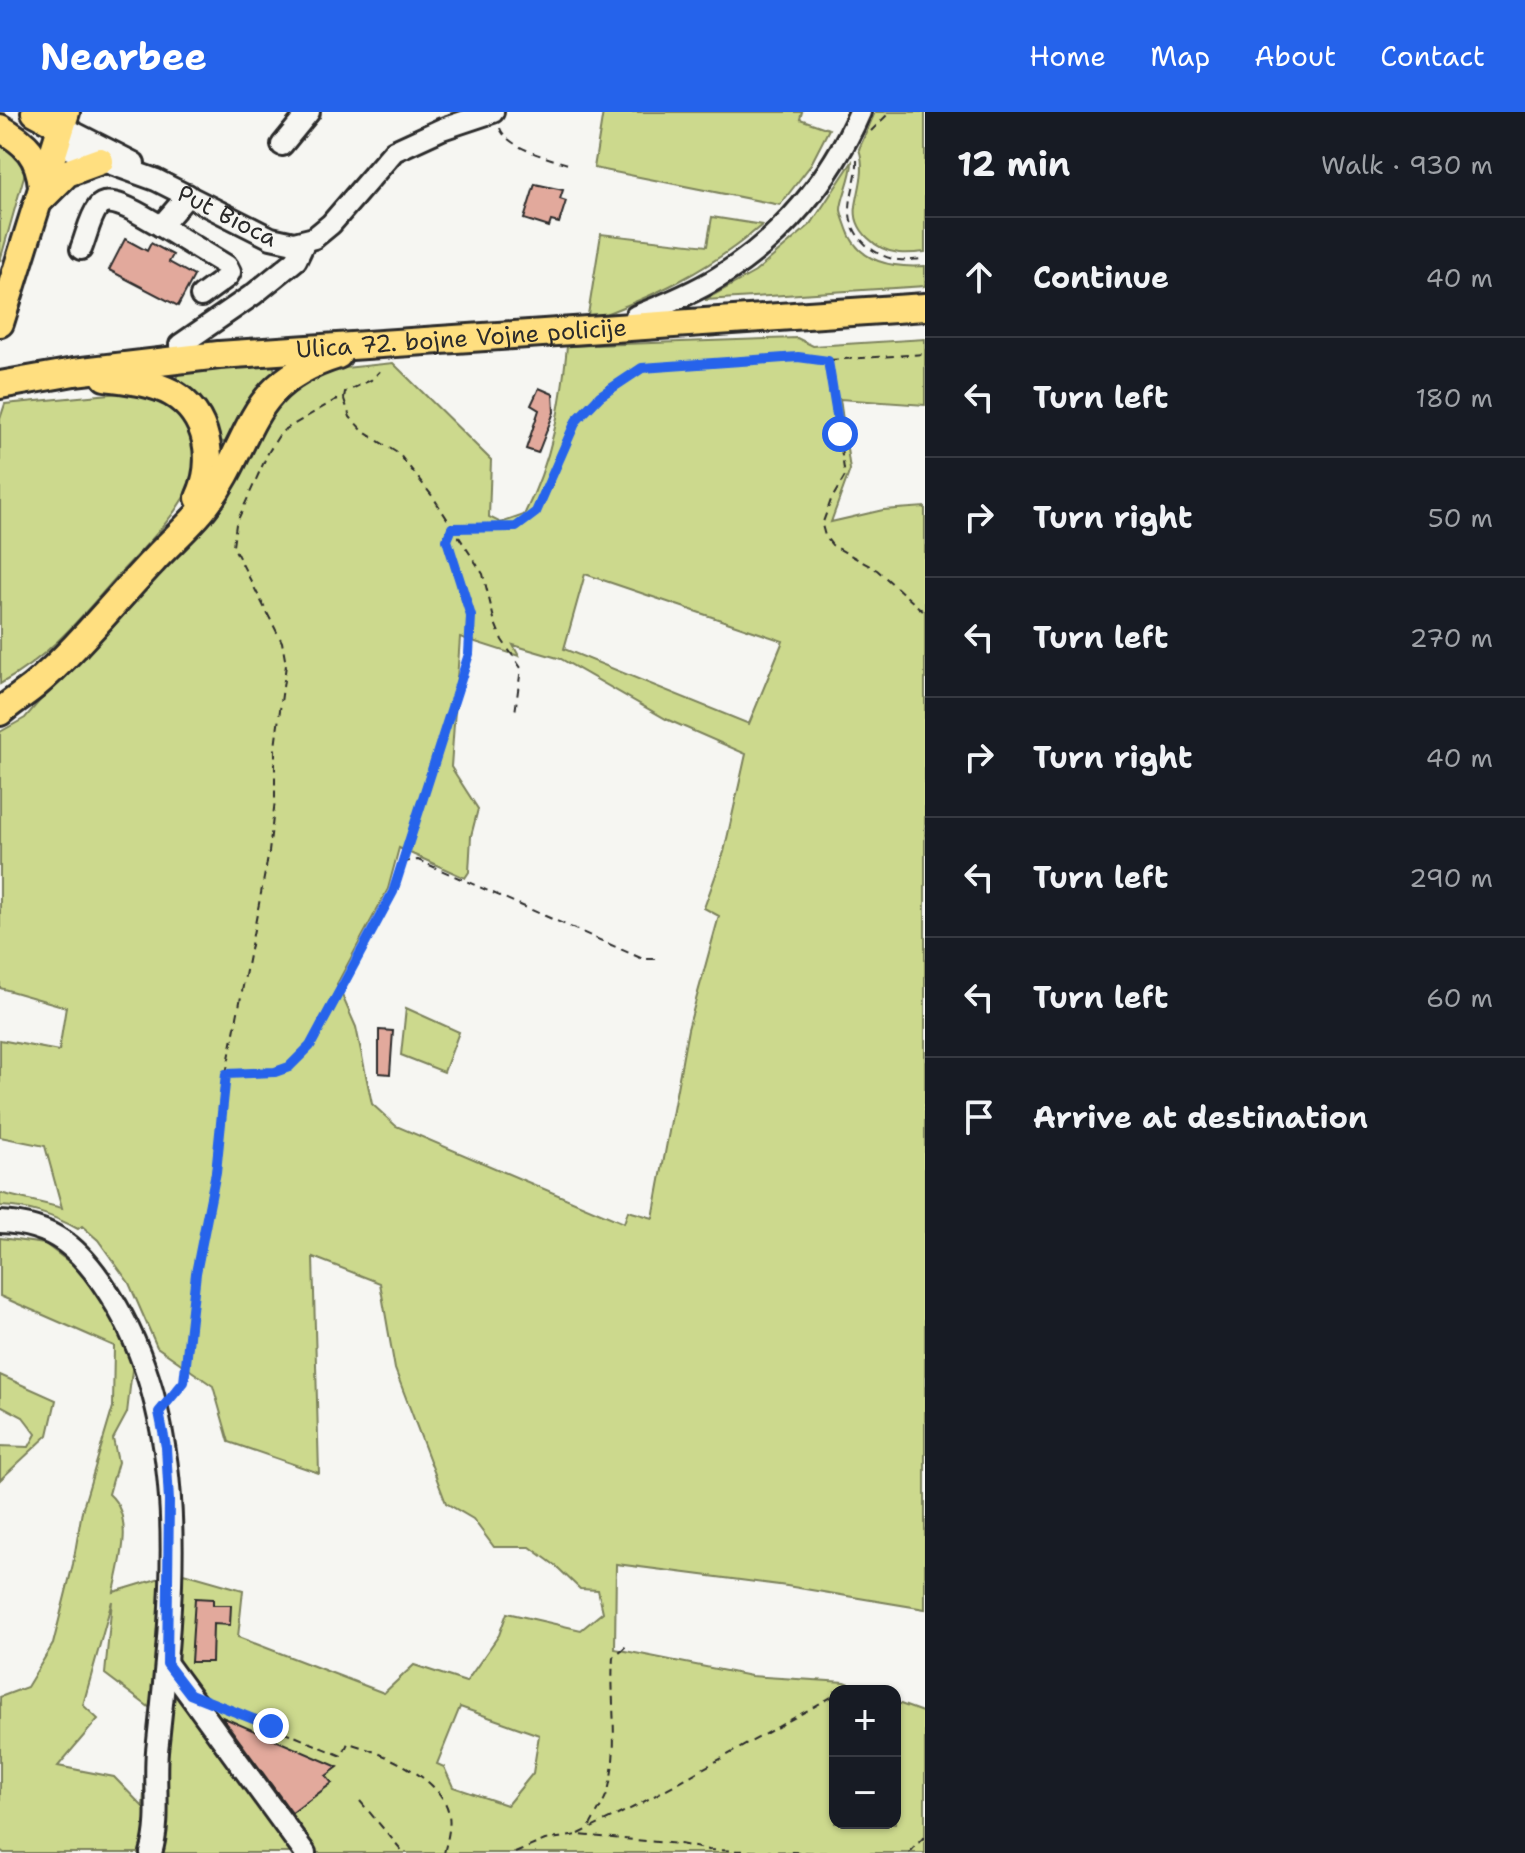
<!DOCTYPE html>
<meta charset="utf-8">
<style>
body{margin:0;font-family:"Shantell Sans",sans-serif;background:#20242c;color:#f1f3f6}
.controls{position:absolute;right:24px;bottom:24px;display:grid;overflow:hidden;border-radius:16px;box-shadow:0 2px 6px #0004}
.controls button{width:72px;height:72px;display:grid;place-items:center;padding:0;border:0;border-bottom:2px solid #363941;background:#171b24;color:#f1f3f6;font:40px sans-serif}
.stop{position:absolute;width:24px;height:24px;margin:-18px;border:6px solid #2563eb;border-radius:50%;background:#fff}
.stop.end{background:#2563eb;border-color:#fff;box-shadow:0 2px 8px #0008}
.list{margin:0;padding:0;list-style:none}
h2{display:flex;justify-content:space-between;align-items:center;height:104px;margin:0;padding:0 32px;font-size:34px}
h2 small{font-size:26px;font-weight:400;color:#9ea1a6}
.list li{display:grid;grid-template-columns:52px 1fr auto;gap:24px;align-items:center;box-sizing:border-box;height:120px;padding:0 32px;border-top:2px solid #363941}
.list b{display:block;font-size:30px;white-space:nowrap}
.list em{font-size:26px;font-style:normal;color:#9ea1a6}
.icon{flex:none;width:44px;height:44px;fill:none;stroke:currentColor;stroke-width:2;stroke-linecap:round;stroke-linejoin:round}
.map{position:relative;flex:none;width:925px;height:1741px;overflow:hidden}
header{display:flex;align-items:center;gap:48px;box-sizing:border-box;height:112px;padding:0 40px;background:#2563eb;color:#fff}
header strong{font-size:38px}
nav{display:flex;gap:44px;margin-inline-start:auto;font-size:28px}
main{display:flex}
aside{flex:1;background:#171b24}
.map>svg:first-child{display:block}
</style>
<header>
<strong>Nearbee</strong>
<nav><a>Home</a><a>Map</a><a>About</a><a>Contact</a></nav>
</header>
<main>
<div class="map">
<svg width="925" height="1741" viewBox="0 0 925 1741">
<rect width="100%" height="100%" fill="#f6f6f2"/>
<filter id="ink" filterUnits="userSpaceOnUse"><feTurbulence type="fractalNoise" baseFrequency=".0125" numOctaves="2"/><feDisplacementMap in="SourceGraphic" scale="16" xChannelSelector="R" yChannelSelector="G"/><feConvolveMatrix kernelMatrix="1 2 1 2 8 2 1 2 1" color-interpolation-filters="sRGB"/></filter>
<g filter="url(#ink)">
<g fill="#ccd98d" stroke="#7c825c" stroke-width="2" fill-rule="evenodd">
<path d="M603,0H802L800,7L829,17L810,54L780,93L594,56Z"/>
<path d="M875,0H925V140C917,141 908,142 899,141C877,139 852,118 856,94C859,74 866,58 859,37Z"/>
<path d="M0,29L28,50L0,149Z"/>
<path d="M852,50C852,66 841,86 841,98C842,104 845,111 847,117C858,151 894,156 925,154V174L705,188L755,160L811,112Z"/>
<path d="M712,105L762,113C707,160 654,184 587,209L601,122L707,134Z"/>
<path d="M797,226L813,234L925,227V293L840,287L850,358L831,410L883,398L925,395V1497L787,1474L616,1452L615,1537L751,1564L845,1570L868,1579H835V1711H895V1590L925,1601V1741H4L0,1738V1585L27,1575L53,1532L73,1452L82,1399L113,1295L114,1234L0,1184V1126L45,1132L77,1156L111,1202L133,1249L127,1301L113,1327L118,1350L109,1382C135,1405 120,1451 114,1480L180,1460L243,1478L238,1525L384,1581L414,1553L466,1570L499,1523L507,1501L581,1518L603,1500L598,1478L580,1477L556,1454L530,1435H494L473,1407L446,1391L395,1257L380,1171L313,1145L319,1361L229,1330L213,1274L157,1235L129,1171L98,1128L82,1114L78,1117C52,1103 29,1095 0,1094V1081L62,1096L45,1034L0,1025V928L59,939L66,895L0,876V620L25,606L60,565L209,412L239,363L259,314L287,279L316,259L393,251L491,348L489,405L501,411L524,403C552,348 561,295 567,234ZM585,462L783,529L749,612L564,537ZM460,525L519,544L513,533L561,547L666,607L746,642L724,740L704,796L719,804L688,917L653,1106L628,1099L624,1111L396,1014L372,992L356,915L337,872L388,777L399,736L465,766L469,760L471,724L478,697L451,655ZM112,1489L105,1562L150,1596L143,1695L114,1665L58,1654L98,1607L83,1593ZM460,1595L539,1623L533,1661L507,1693L453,1675L444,1655L437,1652Z"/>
<path d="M272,250L276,262L230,332L217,328L176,269L178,259Z"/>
<path d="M132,280C158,286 177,294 191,318C219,367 150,428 120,461C83,503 50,545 0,572V307L5,292Z"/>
<path d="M406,896L459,920L444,960L401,943Z"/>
<path d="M0,1263L56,1288L48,1323L0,1368V1334L29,1335L36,1322L23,1305L0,1293Z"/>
</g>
<g fill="#e2a99c" stroke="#2b2b2b" stroke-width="2">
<path d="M535,72L563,78L560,87L566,89L559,111L551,109L549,115L524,107Z"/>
<path d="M125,127L147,139L151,131L173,143L169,150L194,164L178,194L109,158Z"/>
<path d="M539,276L553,282L554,300L538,341L526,337L539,298L531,293Z"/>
<path d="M379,918L393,919L390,962L379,961Z"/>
<path d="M195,1486L213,1487V1493H231L230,1513L213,1512L212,1550H191Z"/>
<path d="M222,1605L338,1655L326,1664L332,1671L292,1701Z"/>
</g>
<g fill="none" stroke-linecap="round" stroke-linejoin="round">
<defs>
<g id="minor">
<path d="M61,14L134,51"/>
<path id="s1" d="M56,32L156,68L271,126L294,131L314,126L331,112L394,39L442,17L493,0"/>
<path d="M282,33L309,0"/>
<path d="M161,114L227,154L230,160L227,165L201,184"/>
<path d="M81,137C86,125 90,105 98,95C109,80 148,107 161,114L188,83"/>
<path d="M636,204C664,193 693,181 719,165C781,127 831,67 860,0"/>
<path d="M180,233L254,182L296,148L305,129"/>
<path d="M0,1110C55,1112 82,1138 110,1183C194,1316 173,1489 157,1639C154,1672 161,1709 151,1741"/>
<path d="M167,1552L305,1741"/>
</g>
<g id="major">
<path d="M35,0L61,14"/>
<path d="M0,16C26,31 39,43 42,74"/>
<path d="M40,88L67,61L100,49"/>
<path d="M0,211L66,0"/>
<path d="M105,265C127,268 152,270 172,281C209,303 216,349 199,386"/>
<path id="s2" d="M0,273L74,260L219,243L925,195"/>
<path d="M0,600C11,590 23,583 34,574C77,537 113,491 152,450C169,431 191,413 206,393C255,327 244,272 338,243"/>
</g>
</defs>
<use href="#minor" stroke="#2b2b2b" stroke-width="26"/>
<use href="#major" stroke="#2b2b2b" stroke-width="32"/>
<g stroke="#2b2b2b" stroke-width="2" stroke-dasharray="8 6" stroke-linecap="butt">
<path d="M500,16C507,36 549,46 568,52"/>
<path d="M871,19L890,0"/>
<path d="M857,47C858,65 850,80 850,98C849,124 874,145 899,148C907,149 917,147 925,147"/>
<path d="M830,248L925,242"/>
<path d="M344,287L350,305L364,320L399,342L433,385L483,462L495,511L502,528L521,556L515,601"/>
<path d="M402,750L418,748L643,847H657"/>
<path d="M226,962L269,740L275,688V635L286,553L282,530L233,434L236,412L268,341L281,320L335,288L344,286L345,280L371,268L380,259"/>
<path d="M173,1283L184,1270L196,1161L216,1060L226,962L275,960L289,955L310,934L393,780L469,542L471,504L447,428L452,416L516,415L536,400L576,309L600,284L642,256L798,245L828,249L845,364L831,388L822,413L825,424L832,433L877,458L925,501"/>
<path d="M842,1579L844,1578"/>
<path d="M218,1592L342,1644L348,1631C379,1639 444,1666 449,1703C451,1716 447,1729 444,1741"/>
<path d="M360,1689L404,1741"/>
<path d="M590,1714C596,1702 606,1688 609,1675C619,1632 610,1588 613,1545L629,1532"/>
<path d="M579,1722L636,1694L835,1583"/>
<path d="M515,1741L545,1728L578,1723L680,1732L709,1738L833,1741"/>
<path d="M909,1741L925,1724"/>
</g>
<use href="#minor" stroke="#f6f6f2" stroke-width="20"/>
<use href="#major" stroke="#ffdf80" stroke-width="26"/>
</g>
</g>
<g fill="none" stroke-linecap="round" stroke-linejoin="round" filter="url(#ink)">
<path stroke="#2563eb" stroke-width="10" d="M271,1614L190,1582L167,1552L169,1389L166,1335L159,1300L184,1270L196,1161L216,1060L226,962L275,960L289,955L310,934L393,780L469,542L471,504L447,428L452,416L516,415L536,400L576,309L600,284L642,256L798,245L828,249L840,322"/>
</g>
<g text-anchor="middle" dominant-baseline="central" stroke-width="8" stroke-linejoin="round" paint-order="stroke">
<g font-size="24" fill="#2b2b2b" stroke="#f6f6f2">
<text stroke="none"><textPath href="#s1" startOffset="186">Put Bioca</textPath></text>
<text stroke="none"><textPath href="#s2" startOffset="464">Ulica 72. bojne Vojne policije</textPath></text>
</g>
</g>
</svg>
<div class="controls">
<button>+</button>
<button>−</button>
</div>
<div class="stop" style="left:840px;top:322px"></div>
<div class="stop end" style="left:271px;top:1614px"></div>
</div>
<aside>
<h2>12 min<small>Walk · 930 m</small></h2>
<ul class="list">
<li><svg class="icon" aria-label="ahead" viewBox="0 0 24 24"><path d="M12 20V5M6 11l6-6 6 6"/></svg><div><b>Continue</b></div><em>40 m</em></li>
<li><svg class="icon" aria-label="left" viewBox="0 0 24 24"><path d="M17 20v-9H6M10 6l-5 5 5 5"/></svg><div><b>Turn left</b></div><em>180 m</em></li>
<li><svg class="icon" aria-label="right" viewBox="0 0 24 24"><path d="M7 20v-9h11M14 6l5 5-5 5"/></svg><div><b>Turn right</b></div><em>50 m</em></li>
<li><svg class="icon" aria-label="left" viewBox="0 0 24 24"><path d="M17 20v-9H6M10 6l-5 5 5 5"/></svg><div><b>Turn left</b></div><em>270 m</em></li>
<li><svg class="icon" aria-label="right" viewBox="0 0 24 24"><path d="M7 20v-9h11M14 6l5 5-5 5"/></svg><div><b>Turn right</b></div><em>40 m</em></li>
<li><svg class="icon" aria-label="left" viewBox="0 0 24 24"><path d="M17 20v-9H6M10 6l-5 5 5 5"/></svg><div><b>Turn left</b></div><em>290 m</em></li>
<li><svg class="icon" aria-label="left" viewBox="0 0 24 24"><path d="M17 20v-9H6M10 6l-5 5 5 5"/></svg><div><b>Turn left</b></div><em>60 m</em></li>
<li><svg class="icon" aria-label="arrive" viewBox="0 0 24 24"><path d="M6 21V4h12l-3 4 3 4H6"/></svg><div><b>Arrive at destination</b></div></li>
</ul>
</aside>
</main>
